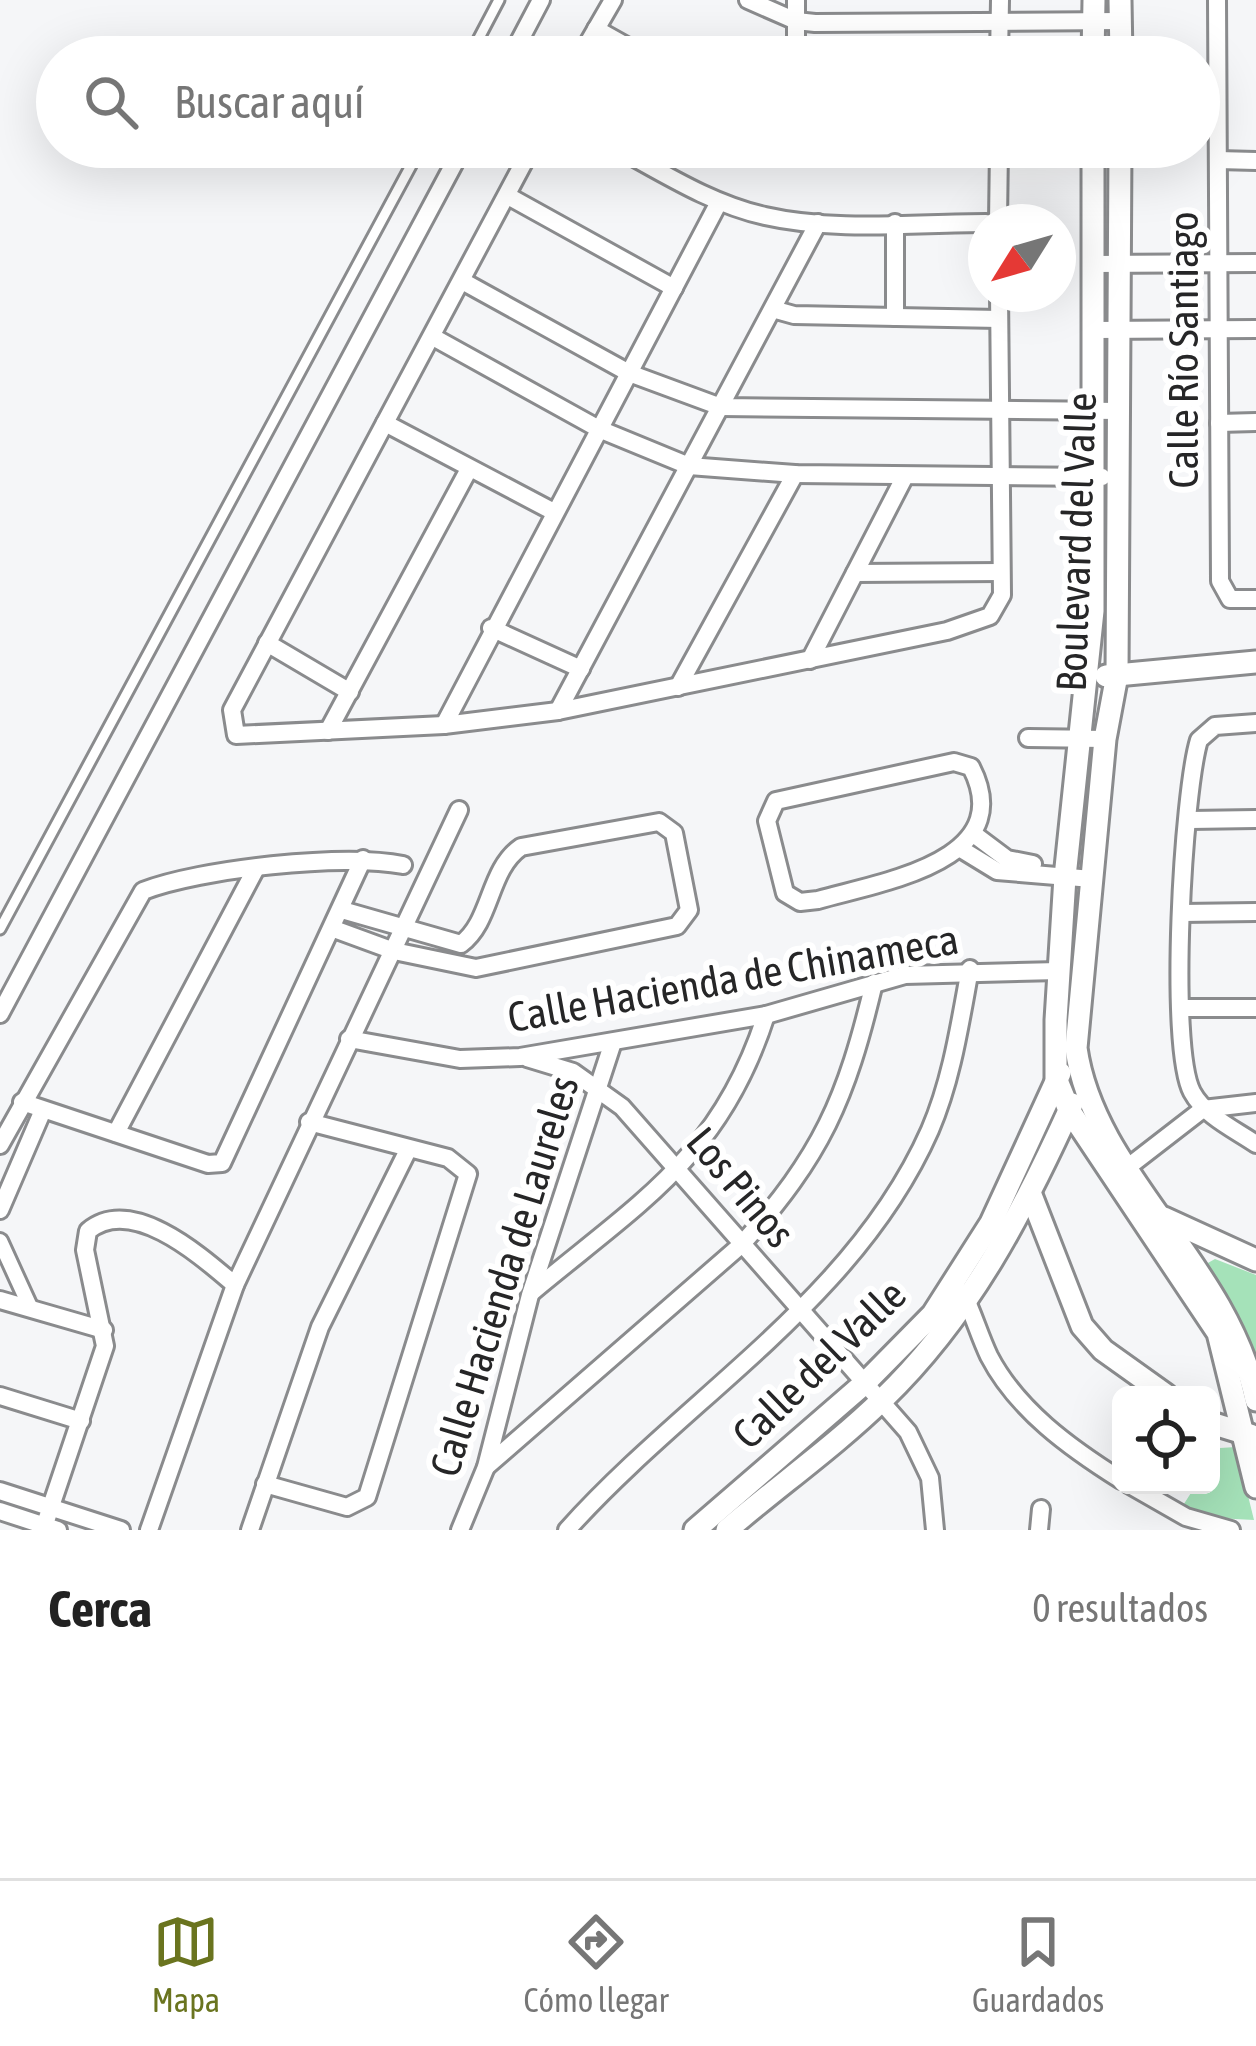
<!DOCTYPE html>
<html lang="es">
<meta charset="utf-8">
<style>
body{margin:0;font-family:"Asap Condensed",sans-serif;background:#f2f2f2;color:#222}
.controls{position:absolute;right:36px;bottom:36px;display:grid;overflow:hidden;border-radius:18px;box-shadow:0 12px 48px #0002}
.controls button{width:108px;height:108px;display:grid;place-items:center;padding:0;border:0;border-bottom:3px solid #e0e0e0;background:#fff;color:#222;font:60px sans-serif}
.compass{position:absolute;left:968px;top:204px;width:108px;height:108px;border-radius:50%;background:#fff;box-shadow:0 12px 48px #0002;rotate:233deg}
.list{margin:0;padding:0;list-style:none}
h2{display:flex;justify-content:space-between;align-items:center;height:156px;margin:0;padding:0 48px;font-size:51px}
h2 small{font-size:39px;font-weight:400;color:#767676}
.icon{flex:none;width:66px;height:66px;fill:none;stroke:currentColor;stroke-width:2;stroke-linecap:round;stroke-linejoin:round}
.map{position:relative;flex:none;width:1256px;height:1530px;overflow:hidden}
.search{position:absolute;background:#fff;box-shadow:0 12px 48px #0002;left:36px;right:36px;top:36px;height:132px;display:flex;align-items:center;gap:30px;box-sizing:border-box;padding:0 42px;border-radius:66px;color:#767676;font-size:45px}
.sheet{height:348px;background:#fff}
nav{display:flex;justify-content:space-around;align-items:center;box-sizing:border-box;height:168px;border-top:3px solid #e0e0e0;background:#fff;font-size:33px;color:#767676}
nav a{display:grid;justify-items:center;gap:6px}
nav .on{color:#6a741f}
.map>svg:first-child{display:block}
</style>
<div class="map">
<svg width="1256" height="1530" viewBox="0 0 1256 1530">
<rect width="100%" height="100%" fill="#f5f6f8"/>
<g fill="#a5e2b9">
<path d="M1215,1259L1256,1275V1382L1243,1328L1207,1276L1206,1264Z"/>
<path d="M1236,1447L1254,1520L1197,1517L1182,1507L1196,1485H1211V1461L1220,1448Z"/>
</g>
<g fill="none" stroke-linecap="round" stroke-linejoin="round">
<defs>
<g id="service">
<path d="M469,57L499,0"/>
<path d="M0,929L421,147"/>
</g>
<path id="pedestrian" d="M0,1241L31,1309"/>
<g id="minor">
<path d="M748,0L796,21L815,23L1121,21"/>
<path d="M796,0V57"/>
<path d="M1217,0L1220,581L1230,599H1256"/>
<path d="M596,29L646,57"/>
<path d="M511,57L541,0"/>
<path d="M580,57L613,0"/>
<path d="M999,57L1000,0"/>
<path d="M532,147L232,710L236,735L444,725L558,711L947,631L990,616L1002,595L999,294"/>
<path d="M615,147C663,173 711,204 765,216C835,232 915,223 986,223"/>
<path d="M1218,160L1256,161"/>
<path d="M508,196L674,288"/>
<path d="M998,222L999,147"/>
<path d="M895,223V317"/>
<path d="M1093,264L1256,263"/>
<path d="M464,282L629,373L721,407L1120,411"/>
<path d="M776,310L794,315L999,319"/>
<path d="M1093,330L1256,329"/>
<path d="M433,337L599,429L689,466L795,474L1102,477"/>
<path d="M385,423L554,512"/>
<path d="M1219,423L1256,422"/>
<path d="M855,573L1001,572"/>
<path d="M491,628L581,669"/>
<path d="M267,643L350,692"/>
<path d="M810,660L905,476"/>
<path d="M678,687L795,474"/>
<path d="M558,711L818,223"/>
<path d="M1256,723L1215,726L1199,740C1183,793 1168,1046 1192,1092C1205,1116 1234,1129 1256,1144"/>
<path d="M444,725L719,202"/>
<path d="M328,731L469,469"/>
<path d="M1028,738L1105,739"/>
<path d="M954,762L971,767C1020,862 880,882 818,900L800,902L785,893L767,821L776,801Z"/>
<path d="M1190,820L1256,819"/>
<path d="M975,835L1007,859L1033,864"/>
<path d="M961,849L997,871L1092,879"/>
<path d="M1182,913L1256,912"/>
<path d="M334,929L394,951L476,968L677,926L689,910L674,833L659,822L521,847C488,870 492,921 461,944L342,910"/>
<path d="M1182,1008H1256"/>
<path d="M0,1014L463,147"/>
<path d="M349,1039L460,1059L520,1057L766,1015L905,975L1059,971"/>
<path d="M527,1058L573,1072L622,1107L908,1432L930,1478L935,1530"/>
<path d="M22,1102L208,1164L222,1163L363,859"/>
<path d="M116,1133L255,870"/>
<path d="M0,1145L143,891C200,869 343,853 403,865"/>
<path d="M1128,1167L1203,1109L1256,1103"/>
<path d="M0,1210L43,1110"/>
<path d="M532,1292C640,1202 721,1156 766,1015"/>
<path d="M963,1293C973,1313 979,1335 989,1356C1017,1410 1070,1448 1121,1480"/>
<path d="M0,1300L104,1330"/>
<path d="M0,1396L81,1421"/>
<path d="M486,1467L741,1245C822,1155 846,1100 874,983"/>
<path d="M265,1484L347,1507L367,1497L468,1174L448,1158L309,1122"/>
<path d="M1130,1485L1186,1517L1231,1530"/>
<path d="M0,1491L121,1530"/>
<path d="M0,1511L58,1530"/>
<path d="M43,1530L105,1346L85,1250L88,1231C132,1194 202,1257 235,1285"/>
<path d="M149,1530L235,1285L459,810"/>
<path d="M250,1530L320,1327L408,1150"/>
<path d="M460,1530L486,1467L530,1295L613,1042"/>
<path d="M567,1530C687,1396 855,1300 930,1130C952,1079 960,1023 970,969"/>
<path d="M1039,1530L1041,1509"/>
</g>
<g id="tertiary">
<path d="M1120,0L1121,57"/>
<path d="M1093,57L1094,0"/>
<path d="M1093,147V611L1065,877L1056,1020V1078L1069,1110L1218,1333L1256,1487"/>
<path d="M1120,147L1117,675L1105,739L1076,1048C1094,1176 1228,1263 1256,1400"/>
<path d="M1106,676L1256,662"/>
<path d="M1031,1195L1082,1326L1103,1350L1166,1395"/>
<path d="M1164,1218L1256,1260"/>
<path d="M1211,1423L1250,1435"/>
<path d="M695,1530L866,1382L933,1314L991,1223L1060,1073"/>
<path d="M727,1530C778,1486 835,1446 883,1399C970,1315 1023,1212 1072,1104"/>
</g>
</defs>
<use href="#service" stroke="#8a8b8d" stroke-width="15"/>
<use href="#pedestrian" stroke="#8a8b8d" stroke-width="20"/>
<use href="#minor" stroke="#8a8b8d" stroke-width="22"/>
<use href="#tertiary" stroke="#8a8b8d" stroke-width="27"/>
<use href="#service" stroke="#fff" stroke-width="9"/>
<use href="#pedestrian" stroke="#fff" stroke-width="14"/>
<use href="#minor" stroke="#fff" stroke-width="16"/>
<use href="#tertiary" stroke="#fff" stroke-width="21"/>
</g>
<g text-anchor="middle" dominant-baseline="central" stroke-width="12" stroke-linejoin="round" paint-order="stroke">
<g font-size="42" fill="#262627" stroke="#fff">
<text transform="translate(1183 350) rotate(-90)">Calle Río Santiago</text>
<text transform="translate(1076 542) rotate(-88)">Boulevard del Valle</text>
<text transform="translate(733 978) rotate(-10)">Calle Hacienda de Chinameca</text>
<text transform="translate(741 1187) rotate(50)">Los Pinos</text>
<text transform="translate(504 1276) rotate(-73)">Calle Hacienda de Laureles</text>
<text transform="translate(819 1364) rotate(-44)">Calle del Valle</text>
</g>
</g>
</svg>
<div class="controls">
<button><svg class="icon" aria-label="locate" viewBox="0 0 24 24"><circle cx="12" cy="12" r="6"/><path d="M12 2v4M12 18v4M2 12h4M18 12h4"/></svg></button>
</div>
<svg class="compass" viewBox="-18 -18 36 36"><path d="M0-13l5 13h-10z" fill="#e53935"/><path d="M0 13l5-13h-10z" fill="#767676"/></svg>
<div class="search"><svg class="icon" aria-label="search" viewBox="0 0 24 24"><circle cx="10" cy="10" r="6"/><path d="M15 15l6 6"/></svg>Buscar aquí</div>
</div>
<section class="sheet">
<h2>Cerca<small>0 resultados</small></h2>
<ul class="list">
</ul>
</section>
<nav>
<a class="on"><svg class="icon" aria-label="map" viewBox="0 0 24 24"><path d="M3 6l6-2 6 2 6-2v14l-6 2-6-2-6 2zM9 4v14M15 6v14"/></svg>Mapa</a>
<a><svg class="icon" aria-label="directions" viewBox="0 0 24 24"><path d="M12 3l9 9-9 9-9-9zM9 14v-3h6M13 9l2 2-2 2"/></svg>Cómo llegar</a>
<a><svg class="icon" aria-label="saved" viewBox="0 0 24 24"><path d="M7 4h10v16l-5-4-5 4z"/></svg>Guardados</a>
</nav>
